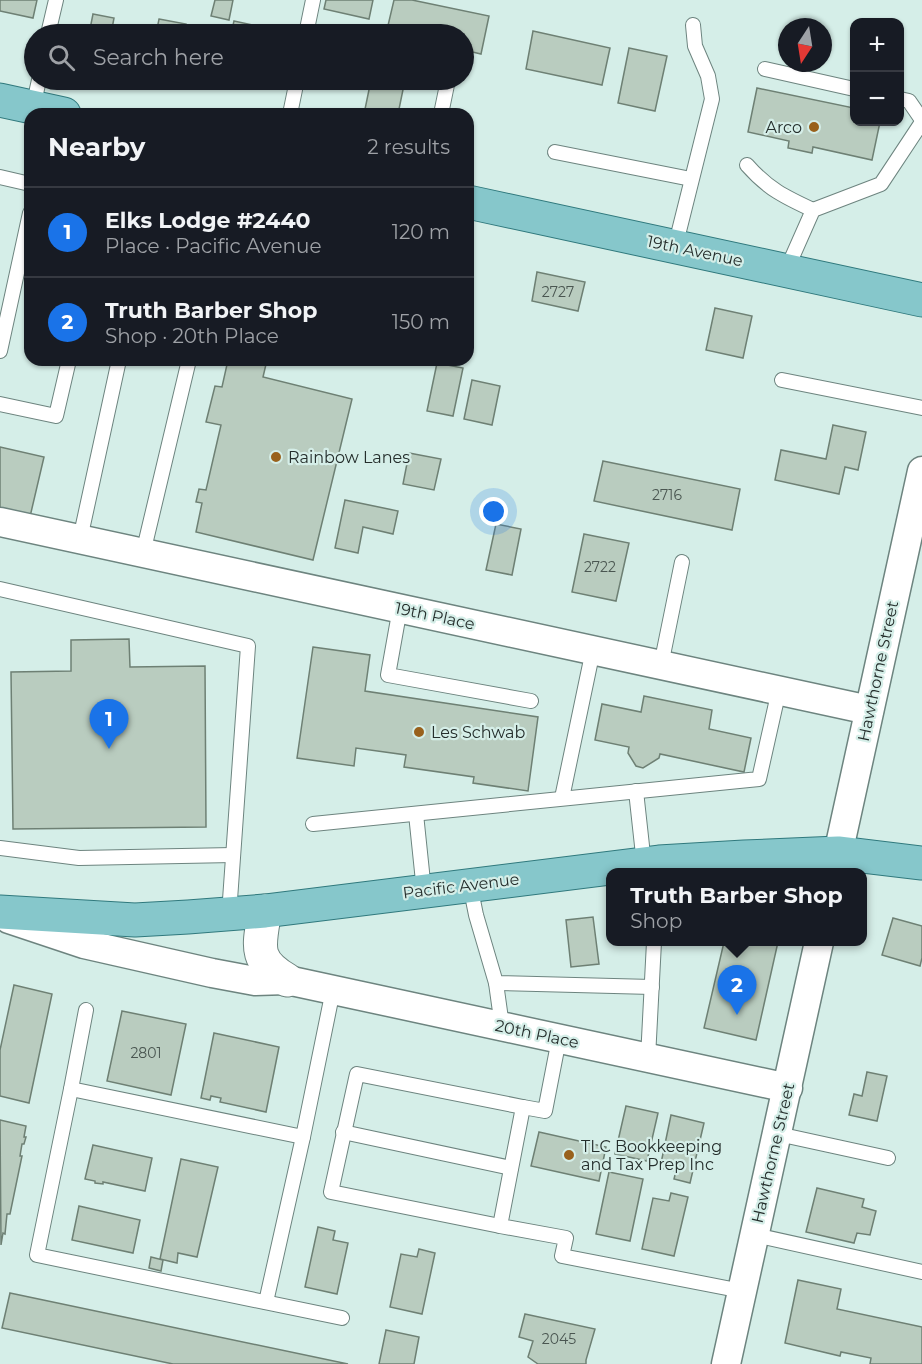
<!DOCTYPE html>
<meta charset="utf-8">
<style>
body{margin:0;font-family:Montserrat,sans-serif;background:#242831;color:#f1f3f6}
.controls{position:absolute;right:18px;top:18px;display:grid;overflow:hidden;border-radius:12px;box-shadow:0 2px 4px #0004}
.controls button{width:54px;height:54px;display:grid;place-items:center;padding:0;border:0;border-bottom:2px solid #363941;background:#171b24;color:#f1f3f6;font:30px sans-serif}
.compass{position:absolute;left:778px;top:18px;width:54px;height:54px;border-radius:50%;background:#171b24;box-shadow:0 2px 4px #0004;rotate:192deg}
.you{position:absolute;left:494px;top:512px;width:21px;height:21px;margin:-15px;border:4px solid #fff;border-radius:50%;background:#1a73e8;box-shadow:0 0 0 9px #1a73e833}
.badge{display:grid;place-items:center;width:39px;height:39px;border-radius:50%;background:#1a73e8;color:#fff;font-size:20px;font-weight:700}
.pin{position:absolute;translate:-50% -50px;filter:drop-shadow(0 2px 3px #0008)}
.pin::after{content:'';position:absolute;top:32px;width:21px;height:18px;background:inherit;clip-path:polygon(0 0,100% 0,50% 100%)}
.popup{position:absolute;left:606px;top:868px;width:261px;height:78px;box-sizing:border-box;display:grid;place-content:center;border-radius:12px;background:#171b24;filter:drop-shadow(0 2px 4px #0005);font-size:20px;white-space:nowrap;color:#9ea1a6}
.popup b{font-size:22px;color:#f1f3f6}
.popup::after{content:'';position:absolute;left:50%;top:100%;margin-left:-12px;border:12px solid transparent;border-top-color:#171b24}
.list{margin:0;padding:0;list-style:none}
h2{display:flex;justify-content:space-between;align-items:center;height:78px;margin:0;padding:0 24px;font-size:26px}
h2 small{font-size:20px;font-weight:400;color:#9ea1a6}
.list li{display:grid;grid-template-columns:39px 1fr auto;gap:18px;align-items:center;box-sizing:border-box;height:90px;padding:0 24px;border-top:2px solid #363941}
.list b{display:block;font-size:22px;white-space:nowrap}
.list p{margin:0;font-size:20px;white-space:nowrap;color:#9ea1a6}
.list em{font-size:20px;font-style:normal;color:#9ea1a6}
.icon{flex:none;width:33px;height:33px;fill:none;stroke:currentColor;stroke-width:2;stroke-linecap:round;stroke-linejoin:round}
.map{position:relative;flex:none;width:922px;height:1364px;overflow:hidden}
.search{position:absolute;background:#171b24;box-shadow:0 2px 4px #0004;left:24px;top:24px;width:450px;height:66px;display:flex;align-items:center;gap:15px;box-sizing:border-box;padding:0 21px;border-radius:33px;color:#9ea1a6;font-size:22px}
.panel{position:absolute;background:#171b24;box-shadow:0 2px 4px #0004;left:24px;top:108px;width:450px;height:258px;border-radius:18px}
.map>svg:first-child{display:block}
</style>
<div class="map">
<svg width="922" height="1364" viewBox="0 0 922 1364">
<rect width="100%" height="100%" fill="#d5eee8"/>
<g fill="#b9ccbf" stroke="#6e8074" stroke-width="1.5">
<path d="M0,0H37L33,18L0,11Z"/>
<path d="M215,0H233L229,20L211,16Z"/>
<path d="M326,0H373L369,19L324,9Z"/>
<path d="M394,0H412L489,16L481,54L464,50V34H386Z"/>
<path d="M93,14L114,18L111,34H89Z"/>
<path d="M159,19L186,24L184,34H156Z"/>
<path d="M234,21L266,28L265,34H231Z"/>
<path d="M533,31L610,48L602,85L526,69Z"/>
<path d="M629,48L667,56L655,111L618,103Z"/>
<path d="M371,80H405L398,114H364Z"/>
<path d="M757,88L854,108V122H880L872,160L813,147L812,153L788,148L789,141L748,132Z"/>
<path d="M537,272L585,282L578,311L532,301Z"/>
<path d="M715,308L752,316L743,358L706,350Z"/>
<path d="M228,360H267L263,377L352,399L313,560L196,532L202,503L196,502L199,489L206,490L221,425L206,422L215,386L222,387Z"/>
<path d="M437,363L463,368L453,416L427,411Z"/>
<path d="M472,380L500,386L492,425L464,419Z"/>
<path d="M833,425L866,432L858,470L845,467L839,494L775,480L781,450L826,459Z"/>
<path d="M0,447L44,457L29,521L0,514Z"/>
<path d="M409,453L441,459L434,490L403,484Z"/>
<path d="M603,461L740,489L732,530L594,501Z"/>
<path d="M345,500L398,511L393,534L363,527L358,553L335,548Z"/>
<path d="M496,524L521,529L512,575L486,570Z"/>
<path d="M584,534L629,543L616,601L572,592Z"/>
<path d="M129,639L130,667L205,666L206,827L13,829L11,672L71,671V640Z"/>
<path d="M313,647L370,655L365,691L538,717L528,791L473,783L474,777L404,767L406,755L356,748L354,766L297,758Z"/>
<path d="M644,696L712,710L709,729L751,738L744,772L660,754L659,758L643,768L636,766L628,753L629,747L595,740L602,704L641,712Z"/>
<path d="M593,917L599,964L571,967L566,920Z"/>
<path d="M893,918L922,926V958L920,966L882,955Z"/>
<path d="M724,942H778L756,1040L704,1028Z"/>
<path d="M14,985L52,994L29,1103L0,1096V1050Z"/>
<path d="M122,1011L186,1024L171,1095L107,1081Z"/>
<path d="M214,1033L279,1047L266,1112L220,1102L221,1098L211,1096L210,1100L201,1098Z"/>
<path d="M867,1072L887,1076L877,1121L849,1115L854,1094L862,1096Z"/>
<path d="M626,1106L658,1113L647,1161L615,1154Z"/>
<path d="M671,1115L704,1123L690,1183L674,1179L676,1171L660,1168Z"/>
<path d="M0,1120L26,1126L24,1137H26L24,1144H22L20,1156H22L10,1214H7L5,1234L3,1233L1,1245Z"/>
<path d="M539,1132L606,1147L599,1181L531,1166Z"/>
<path d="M93,1145L152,1158L145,1191L103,1182V1184L95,1183V1181L85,1179Z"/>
<path d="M181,1159L218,1167L197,1257L178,1253L177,1263L160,1259Z"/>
<path d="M609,1172L643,1179L630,1241L596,1234Z"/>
<path d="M817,1188L864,1199L862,1207L876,1211L870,1235L857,1233L854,1243L806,1232Z"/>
<path d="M671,1193L688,1197L674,1256L642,1249L653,1198L669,1201Z"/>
<path d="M79,1206L140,1220L133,1253L72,1240Z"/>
<path d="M318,1227L335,1231L333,1240L348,1243L337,1294L305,1287Z"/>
<path d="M419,1249L435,1253L422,1314L390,1307L401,1254L417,1257Z"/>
<path d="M151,1257L163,1260L161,1271L149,1268Z"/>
<path d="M798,1280L841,1289L837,1309L922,1327V1364H870L871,1358L841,1352L840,1356L785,1343Z"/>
<path d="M10,1293L348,1364H173L2,1328Z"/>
<path d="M525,1314L595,1329L586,1360V1364H538L528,1357L533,1341L519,1337Z"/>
<path d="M386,1330L419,1337L414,1364H379Z"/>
</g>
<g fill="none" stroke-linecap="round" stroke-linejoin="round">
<defs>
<g id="lane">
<path d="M48,34L56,0"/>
<path d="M306,34L313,0"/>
<path d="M765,69L854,89"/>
<path d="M900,99L909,101L922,120"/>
<path d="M33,107L39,80"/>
<path d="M290,114L297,80"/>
<path d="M441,114L448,80"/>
<path d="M555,152L691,179"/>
<path d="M747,165C768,189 785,197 813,210"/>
<path d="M0,177L30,184"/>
<path d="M675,247L712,99L708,76L695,46L693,25"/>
<path d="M786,271L813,210L881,184L922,122"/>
<path d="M0,351L30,213"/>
<path d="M782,380L922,408"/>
<path d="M0,404L56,416L69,360"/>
<path d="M80,539L119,360"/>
<path d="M143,553L189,360"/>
<path d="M0,589L248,646L229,914"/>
<path d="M400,608L388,675L531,701"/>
<path d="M661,665L682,562"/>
<path d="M636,791L644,864"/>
<path d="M562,798L593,650"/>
<path d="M416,814L424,891"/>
<path d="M313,824L759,779L779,690"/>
<path d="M0,848L79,858L233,855"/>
<path d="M470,885L476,915L496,983L652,987"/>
<path d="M496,983L502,1026"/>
<path d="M86,1010L71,1089L303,1137L333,990"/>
<path d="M559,1039L545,1111L523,1107L500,1226L566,1238L562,1256L742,1291"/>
<path d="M648,1058L654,942"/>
<path d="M71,1089L37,1255L342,1318"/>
<path d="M343,1132L511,1168"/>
<path d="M778,1134L888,1158"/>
<path d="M500,1226L331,1192L357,1074L523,1107"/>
<path d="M755,1235L922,1272"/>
<path d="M266,1302L303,1137"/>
</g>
<g id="street">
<path d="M0,522L869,710"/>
<path d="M834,872L922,471"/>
<path d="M9,919L84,944L212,973L255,981L287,980L788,1088"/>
<path d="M726,1364L819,942"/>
</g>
<path id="secondary" d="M265,911C259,946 253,960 287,980"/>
<g id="primary">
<path d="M0,100L64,114"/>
<path d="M468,202L922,300"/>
<path d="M0,912L135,920L188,917L265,911L659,862L744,857L838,853L922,863"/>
</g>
</defs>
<use href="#lane" stroke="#6d847f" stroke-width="16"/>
<use href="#street" stroke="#6d847f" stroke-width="31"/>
<use href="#secondary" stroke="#6d847f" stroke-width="35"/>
<use href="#primary" stroke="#30797d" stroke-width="35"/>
<use href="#lane" stroke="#fff" stroke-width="14"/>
<use href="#street" stroke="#fff" stroke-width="28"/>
<use href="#secondary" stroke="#fff" stroke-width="33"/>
<use href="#primary" stroke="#86c7cb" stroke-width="33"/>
</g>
<g fill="#99611c" stroke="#d5eee8" stroke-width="2">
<circle cx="814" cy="127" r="6"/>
<circle cx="276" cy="457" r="6"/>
<circle cx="419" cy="732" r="6"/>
<circle cx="569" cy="1155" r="6"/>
</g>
<g text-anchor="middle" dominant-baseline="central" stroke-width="4.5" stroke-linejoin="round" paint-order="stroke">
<g font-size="14" fill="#4a5651">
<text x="558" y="292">2727</text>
<text x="667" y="495">2716</text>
<text x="600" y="567">2722</text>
<text x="146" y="1053">2801</text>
<text x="559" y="1339">2045</text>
</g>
<g font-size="16" fill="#252e2c" stroke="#d5eee8" text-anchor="start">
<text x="802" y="127" text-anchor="end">Arco</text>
<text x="288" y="457">Rainbow Lanes</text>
<text x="431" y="732">Les Schwab</text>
<text x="581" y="1146">TLC Bookkeeping<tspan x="581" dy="18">and Tax Prep Inc</tspan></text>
</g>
<g font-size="16" fill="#252e2c" stroke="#d5eee8">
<text transform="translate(695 251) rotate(12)">19th Avenue</text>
<text transform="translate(435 616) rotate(12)">19th Place</text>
<text transform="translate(878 671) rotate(-78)">Hawthorne Street</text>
<text transform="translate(461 886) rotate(-7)">Pacific Avenue</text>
<text transform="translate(537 1034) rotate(12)">20th Place</text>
<text transform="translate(773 1153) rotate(-77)">Hawthorne Street</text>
</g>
</g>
</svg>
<div class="controls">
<button>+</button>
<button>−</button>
</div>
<svg class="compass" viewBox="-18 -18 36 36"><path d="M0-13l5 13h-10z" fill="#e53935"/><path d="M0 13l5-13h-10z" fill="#9ea1a6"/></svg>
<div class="you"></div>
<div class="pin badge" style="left:109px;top:749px">1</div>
<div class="pin badge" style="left:737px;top:1015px">2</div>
<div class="popup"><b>Truth Barber Shop</b>Shop</div>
<div class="search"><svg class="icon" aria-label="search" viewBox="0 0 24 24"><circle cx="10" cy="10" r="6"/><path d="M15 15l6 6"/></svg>Search here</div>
<section class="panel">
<h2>Nearby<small>2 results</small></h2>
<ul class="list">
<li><span class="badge">1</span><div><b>Elks Lodge #2440</b><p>Place · Pacific Avenue</p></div><em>120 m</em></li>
<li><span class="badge">2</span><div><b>Truth Barber Shop</b><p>Shop · 20th Place</p></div><em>150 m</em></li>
</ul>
</section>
</div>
